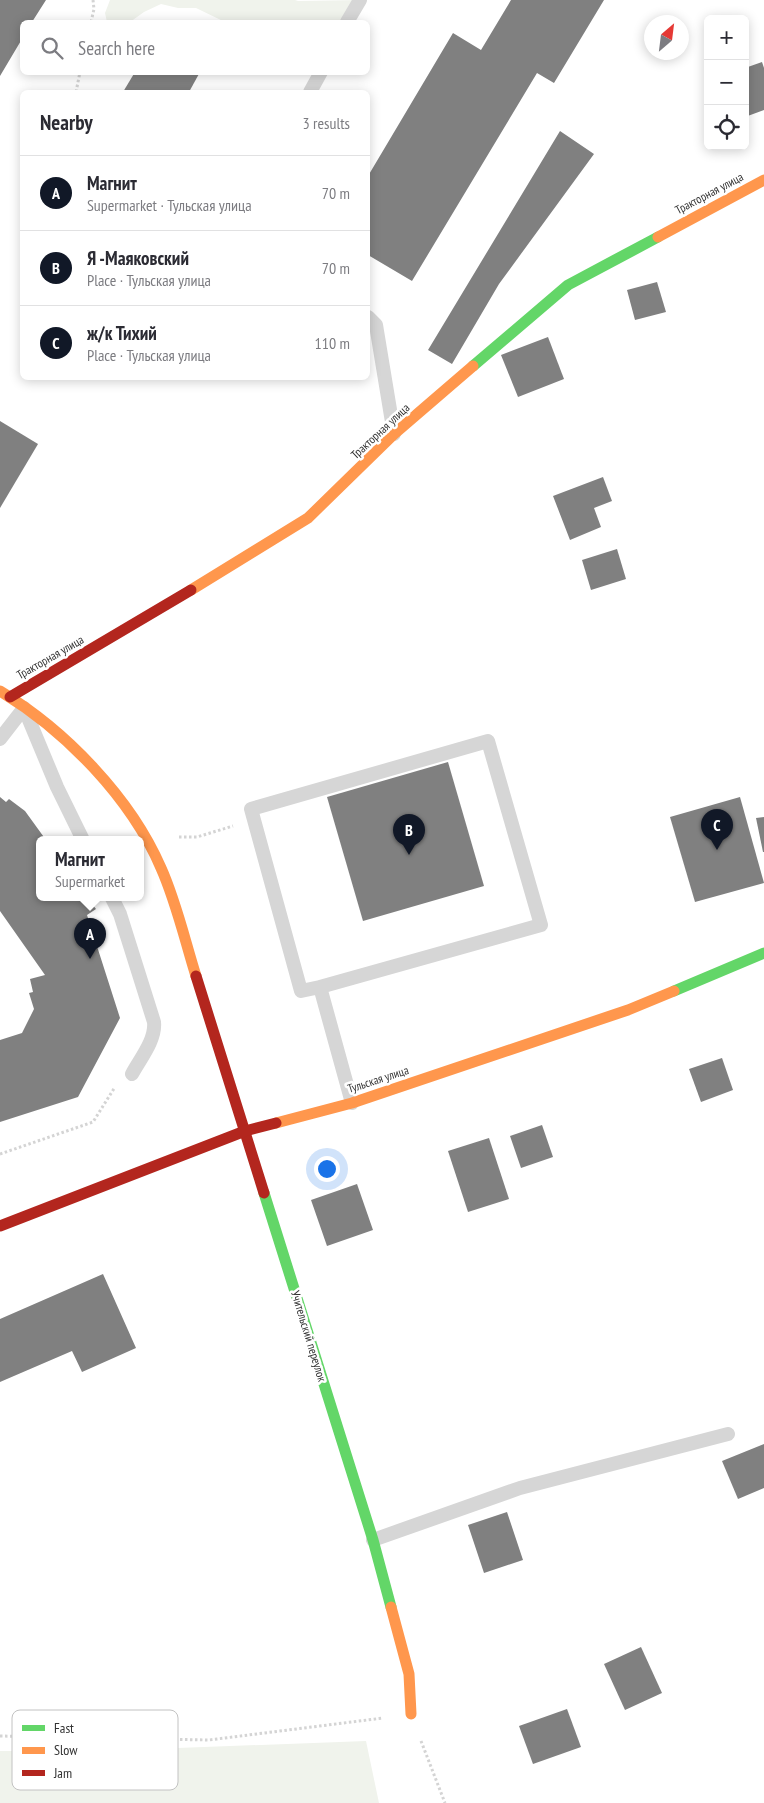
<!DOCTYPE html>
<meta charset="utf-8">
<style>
body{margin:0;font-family:"PT Sans Narrow",sans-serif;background:#f2f2f3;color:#2b2b33}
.controls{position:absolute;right:15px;top:15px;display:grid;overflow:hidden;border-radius:8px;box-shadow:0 2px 12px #0003}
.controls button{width:45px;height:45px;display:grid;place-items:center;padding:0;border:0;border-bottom:1px solid #e1e1e2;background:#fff;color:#2b2b33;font:25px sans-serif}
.compass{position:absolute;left:644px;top:15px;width:45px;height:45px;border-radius:50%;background:#fff;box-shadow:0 2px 12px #0003;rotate:28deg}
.you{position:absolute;left:326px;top:1168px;width:18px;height:18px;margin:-12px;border:4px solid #fff;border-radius:50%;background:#1a73e8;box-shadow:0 0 0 8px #1a73e833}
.badge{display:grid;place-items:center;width:32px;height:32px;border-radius:50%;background:#111827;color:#fff;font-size:16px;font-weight:700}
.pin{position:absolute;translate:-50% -41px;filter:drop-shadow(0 1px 2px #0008)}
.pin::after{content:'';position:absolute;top:26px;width:18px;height:15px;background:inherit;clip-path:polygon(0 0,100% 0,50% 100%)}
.popup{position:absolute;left:36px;top:836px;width:108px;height:65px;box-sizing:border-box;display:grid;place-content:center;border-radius:8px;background:#fff;filter:drop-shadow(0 1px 4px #0005);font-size:16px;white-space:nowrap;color:#7c7c81}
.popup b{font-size:19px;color:#2b2b33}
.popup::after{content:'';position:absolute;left:50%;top:100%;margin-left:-10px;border:10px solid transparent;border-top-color:#fff}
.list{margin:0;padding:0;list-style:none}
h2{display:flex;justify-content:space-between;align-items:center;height:65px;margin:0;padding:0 20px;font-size:21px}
h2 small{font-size:16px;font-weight:400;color:#7c7c81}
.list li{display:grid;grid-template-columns:32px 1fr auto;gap:15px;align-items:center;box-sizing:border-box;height:75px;padding:0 20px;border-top:1px solid #e1e1e2}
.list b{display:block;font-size:19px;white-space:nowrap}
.list p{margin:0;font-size:16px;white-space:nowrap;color:#7c7c81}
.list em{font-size:16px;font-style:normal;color:#7c7c81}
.icon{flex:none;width:28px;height:28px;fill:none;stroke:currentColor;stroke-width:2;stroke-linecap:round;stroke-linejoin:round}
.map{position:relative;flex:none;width:764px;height:1803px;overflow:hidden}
.search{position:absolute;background:#fff;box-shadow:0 2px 12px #0003;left:20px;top:20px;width:350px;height:55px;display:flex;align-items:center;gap:12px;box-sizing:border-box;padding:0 18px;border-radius:8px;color:#7c7c81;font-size:19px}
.panel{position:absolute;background:#fff;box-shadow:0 2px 12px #0003;left:20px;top:90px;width:350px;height:290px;border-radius:8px}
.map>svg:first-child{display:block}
</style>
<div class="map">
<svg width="764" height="1803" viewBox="0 0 764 1803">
<rect width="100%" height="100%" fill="#fff"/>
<g fill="#f0f3ec">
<path d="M110,0H295L298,1L361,0L347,22H225L196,8H178L161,4L144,12L130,22H107L105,13Z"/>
<path d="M366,1741L379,1803H0V1751H99Z"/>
</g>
<g fill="#808080">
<path d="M0,0H46L32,22H22V39L0,76Z"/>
<path d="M511,0H604L554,83L537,73L412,281L368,255V176L453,33L481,50Z"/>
<path d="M762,62L764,68V110L745,117V68Z"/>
<path d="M135,72H200L189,92H123Z"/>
<path d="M560,131L594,154L499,284L452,364L428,350Z"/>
<path d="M657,282L666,312L635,320L627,290Z"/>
<path d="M548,337L564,379L518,397L501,355Z"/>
<path d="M0,421L38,444L0,508Z"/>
<path d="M603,477L612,501L594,508L601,527L570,540L553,496Z"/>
<path d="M617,549L626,579L591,590L582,560Z"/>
<path d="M448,762L484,886L363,921L327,797Z"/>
<path d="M0,797L6,802L9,799L25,811L46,840H40V898H87L96,909L87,915L120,1018L78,1097L0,1122V1040L22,1033L34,1009L29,993L33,992L30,979L45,975L0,911Z"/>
<path d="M740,797L764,883L695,902L670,817Z"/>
<path d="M764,817V852H763L756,818Z"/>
<path d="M722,1058L733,1090L701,1102L689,1069Z"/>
<path d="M542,1125L553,1157L521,1168L510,1136Z"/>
<path d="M489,1138L509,1199L468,1212L448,1151Z"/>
<path d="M357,1184L373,1230L327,1246L311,1200Z"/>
<path d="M103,1274L136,1348L82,1372L72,1351L0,1382V1319Z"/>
<path d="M764,1444V1488L738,1499L722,1461Z"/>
<path d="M507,1512L523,1560L484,1573L468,1525Z"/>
<path d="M641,1647L662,1693L625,1710L604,1664Z"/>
<path d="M567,1709L581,1747L533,1764L519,1726Z"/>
</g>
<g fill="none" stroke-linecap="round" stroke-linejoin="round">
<g stroke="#d4d4d4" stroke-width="3" stroke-dasharray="2.5 2.5" stroke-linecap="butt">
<path d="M91,22L94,9L93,0"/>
<path d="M76,92L80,72"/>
<path d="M179,837H197L233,826"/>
<path d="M0,1154L93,1122L115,1087"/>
<path d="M0,1736L209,1740L383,1718"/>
<path d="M421,1741L445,1803"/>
</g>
<g stroke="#d6d6d6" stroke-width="14">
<path d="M347,22L360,0"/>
<path d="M310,92L321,72"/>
<path d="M368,317L376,325L394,434"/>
<path d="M27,715L57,787L83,840"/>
<path d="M0,739L24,708"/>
<path d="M112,898L120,914L154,1022C156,1040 140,1059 132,1074"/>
<path d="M320,987L541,925L488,741L251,809L301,991L320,987L352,1103"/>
<path d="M373,1540L520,1488L728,1434"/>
</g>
<g stroke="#63d668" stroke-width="11">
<path d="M473,366L568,285L658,237"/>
<path d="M674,991L764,953"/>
<path d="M264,1193L373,1540L391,1607"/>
</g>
<g stroke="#ff974d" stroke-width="11">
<path d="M658,237L764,180"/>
<path d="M191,590L308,518L394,434L473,366"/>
<path d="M0,691C65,730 131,798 161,868C176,901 185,941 196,976"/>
<path d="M276,1123L352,1103L628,1010L674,991"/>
<path d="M391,1607L409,1674L411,1714"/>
</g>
<g stroke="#b3261e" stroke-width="11">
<path d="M10,697L191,590"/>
<path d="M196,976L264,1193"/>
<path d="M0,1226L245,1131L276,1123"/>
</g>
</g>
<g text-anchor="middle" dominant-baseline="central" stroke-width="5" stroke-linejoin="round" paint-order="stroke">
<g font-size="12" fill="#323232" stroke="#fff">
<text transform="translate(709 193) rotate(-28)">Тракторная улица</text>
<text transform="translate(380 431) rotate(-43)">Тракторная улица</text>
<text transform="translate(50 657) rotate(-30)">Тракторная улица</text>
<text transform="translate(378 1079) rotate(-18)">Тульская улица</text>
<text transform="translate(309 1336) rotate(73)">Учительский переулок</text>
</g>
</g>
<rect x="12" y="1710" width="166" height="80" rx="8" fill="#fff" stroke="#c2c2c2" stroke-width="1"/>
<rect x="22" y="1725" width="23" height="6" fill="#63d668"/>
<rect x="22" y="1747" width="23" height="7" fill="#ff974d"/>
<rect x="22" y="1770" width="23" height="6" fill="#b3261e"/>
<g font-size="14" fill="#323232">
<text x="54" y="1733">Fast</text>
<text x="54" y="1755">Slow</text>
<text x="54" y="1778">Jam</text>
</g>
</svg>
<div class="controls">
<button>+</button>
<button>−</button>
<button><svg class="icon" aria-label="locate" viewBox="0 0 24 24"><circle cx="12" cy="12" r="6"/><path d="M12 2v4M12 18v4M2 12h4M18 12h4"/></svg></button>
</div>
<svg class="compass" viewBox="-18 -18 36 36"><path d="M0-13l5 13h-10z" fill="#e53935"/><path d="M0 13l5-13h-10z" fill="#7c7c81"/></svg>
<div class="you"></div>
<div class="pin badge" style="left:90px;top:959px">A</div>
<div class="popup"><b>Магнит</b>Supermarket</div>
<div class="pin badge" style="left:409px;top:855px">B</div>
<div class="pin badge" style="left:717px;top:850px">C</div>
<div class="search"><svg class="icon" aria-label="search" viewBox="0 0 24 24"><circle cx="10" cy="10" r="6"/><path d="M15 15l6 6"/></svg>Search here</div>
<section class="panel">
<h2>Nearby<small>3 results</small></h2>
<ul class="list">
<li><span class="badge">A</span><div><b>Магнит</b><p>Supermarket · Тульская улица</p></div><em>70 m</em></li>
<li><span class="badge">B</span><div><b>Я -Маяковский</b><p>Place · Тульская улица</p></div><em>70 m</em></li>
<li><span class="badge">C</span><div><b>ж/к Тихий</b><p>Place · Тульская улица</p></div><em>110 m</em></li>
</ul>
</section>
</div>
